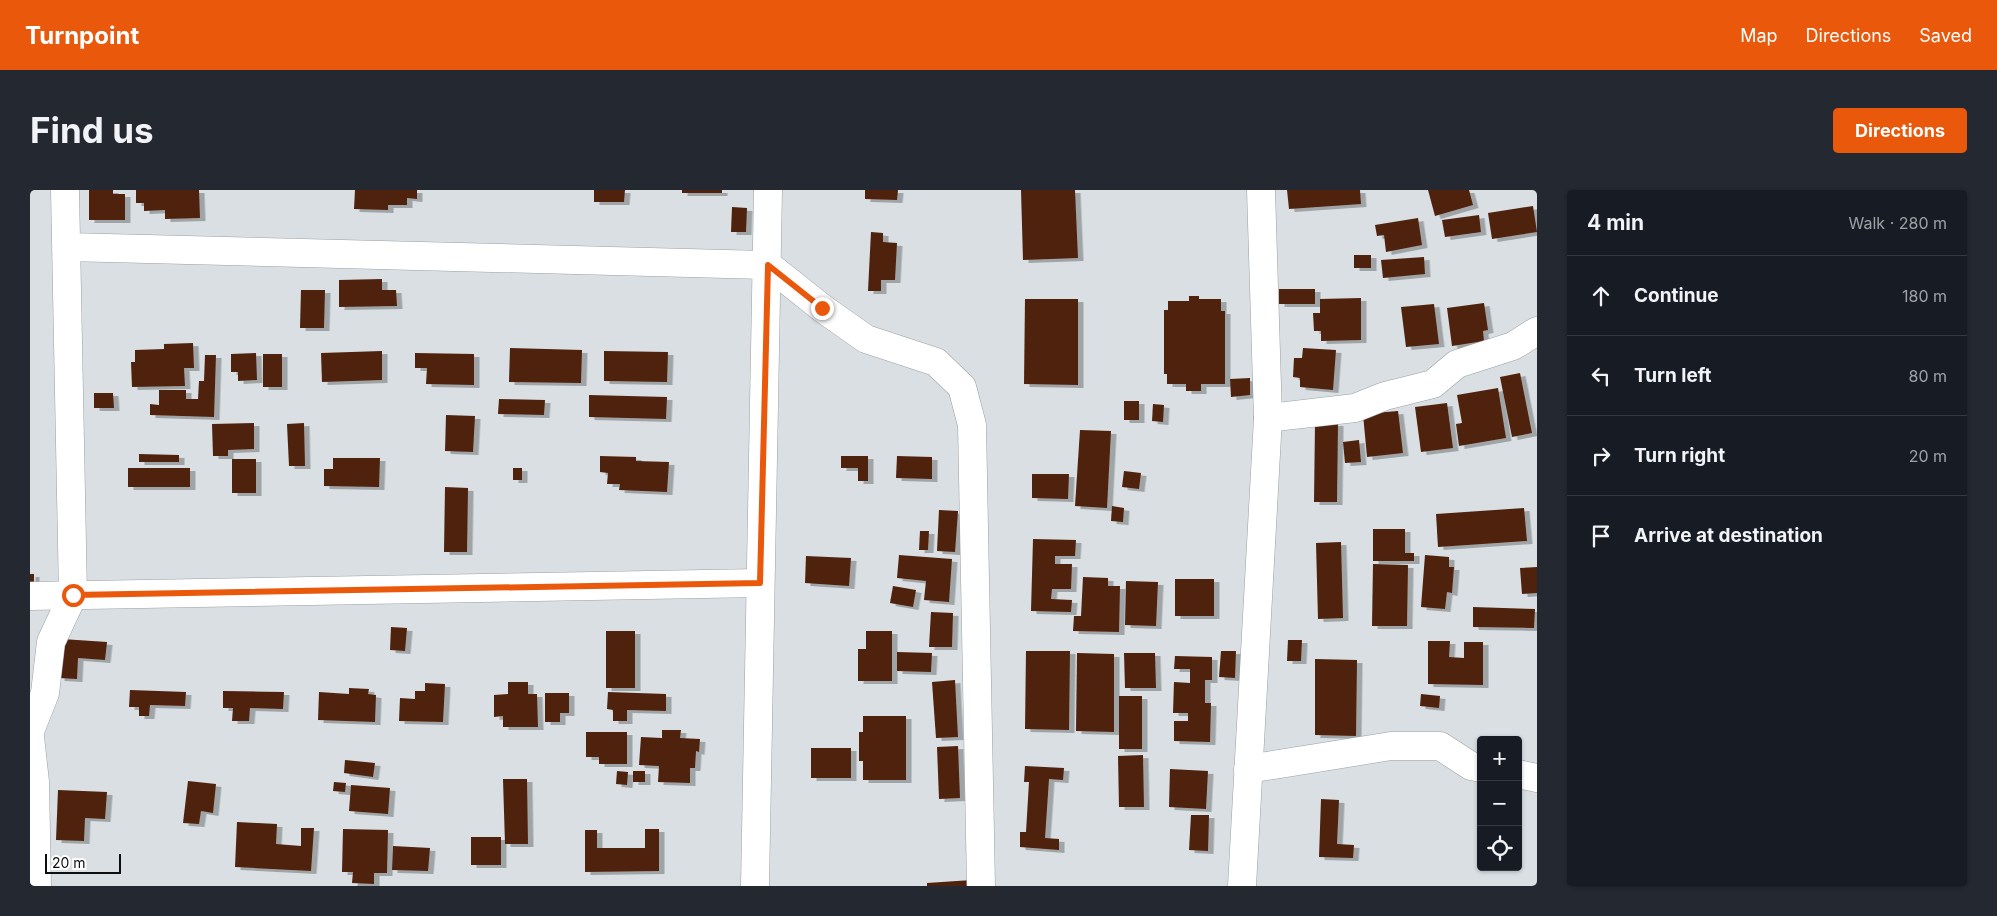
<!DOCTYPE html>
<meta charset="utf-8">
<style>
body{margin:0;font-family:Inter,sans-serif;background:#242831;color:#f1f3f6}
.controls{position:absolute;right:15px;bottom:15px;display:grid;overflow:hidden;border-radius:5px;box-shadow:0 1px 4px #0004}
.controls button{width:45px;height:45px;display:grid;place-items:center;padding:0;border:0;border-bottom:1px solid #363941;background:#171b24;color:#f1f3f6;font:25px sans-serif}
.scale{position:absolute;left:15px;bottom:12px;width:76px;box-sizing:border-box;padding-left:5px;border:2px solid #0d0e10;border-top:0;font-size:14px;line-height:18px;white-space:nowrap;color:#0d0e10;-webkit-text-stroke:4px #fff;paint-order:stroke}
.stop{position:absolute;width:15px;height:15px;margin:-11px;border:4px solid #ea580c;border-radius:50%;background:#fff}
.stop.end{background:#ea580c;border-color:#fff;box-shadow:0 1px 5px #0008}
.list{margin:0;padding:0;list-style:none}
h2{display:flex;justify-content:space-between;align-items:center;height:65px;margin:0;padding:0 20px;font-size:21px}
h2 small{font-size:16px;font-weight:400;color:#9ea1a6}
.list li{display:grid;grid-template-columns:32px 1fr auto;gap:15px;align-items:center;box-sizing:border-box;height:80px;padding:0 20px;border-top:1px solid #363941}
.list b{display:block;font-size:19px;white-space:nowrap}
.list em{font-size:16px;font-style:normal;color:#9ea1a6}
.icon{flex:none;width:28px;height:28px;fill:none;stroke:currentColor;stroke-width:2;stroke-linecap:round;stroke-linejoin:round}
.map{position:relative;flex:none;width:1507px;height:696px;overflow:hidden;border-radius:5px}
header{display:flex;align-items:center;gap:30px;box-sizing:border-box;height:70px;padding:0 25px;background:#ea580c;color:#fff}
header strong{font-size:24px}
nav{display:flex;gap:28px;margin-inline-start:auto;font-size:18px}
.intro{display:flex;align-items:center;justify-content:space-between;box-sizing:border-box;height:120px;padding:0 30px}
h1{margin:0;font-size:35px}
.button{padding:12px 22px;border-radius:5px;background:#ea580c;color:#fff;font-size:18px;font-weight:700}
main{display:flex;gap:30px;padding:0 30px}
aside{flex:1;background:#171b24;border-radius:5px;box-shadow:0 1px 4px #0004}
.map>svg:first-child{display:block}
</style>
<header>
<strong>Turnpoint</strong>
<nav><a>Map</a><a>Directions</a><a>Saved</a></nav>
</header>
<div class="intro"><h1>Find us</h1><a class="button">Directions</a></div>
<main>
<div class="map">
<svg width="1507" height="696" viewBox="0 0 1507 696">
<defs>
<filter id="shadow"><feDropShadow dx="5.5" dy="3" stdDeviation="0" flood-color="#0004"/></filter>
</defs>
<rect width="100%" height="100%" fill="#d9dfe3"/>
<g fill="#4f210d" filter="url(#shadow)">
<path d="M59,0H83V4H95V30H59Z"/>
<path d="M106,0H169L170,28L135,29V20L114,21V13H106Z"/>
<path d="M325,0H387V9L377,8V15H358V20L324,19Z"/>
<path d="M564,0H595L594,12H564Z"/>
<rect x="652" y="0" width="40" height="3"/>
<path d="M835,0H868L867,10L835,9Z"/>
<path d="M991,0H1045L1048,68L993,70Z"/>
<path d="M1257,0H1330L1331,14L1259,19Z"/>
<path d="M1398,0H1439L1443,15L1405,26Z"/>
<path d="M1503,16L1507,42L1462,49L1458,23Z"/>
<path d="M702,17L717,18L716,42H701Z"/>
<path d="M1449,25L1451,42L1415,47L1412,30Z"/>
<path d="M1388,28L1392,55L1356,62L1354,45L1347,46L1345,35Z"/>
<path d="M841,42L853,43V52L867,53L865,90H851V101H838Z"/>
<rect x="1324" y="65" width="17" height="13"/>
<path d="M1394,67L1395,84L1353,88L1351,70Z"/>
<path d="M352,89V100H366L367,116L309,117V90Z"/>
<rect x="1249" y="99" width="36" height="15"/>
<path d="M271,100H295L294,138H270Z"/>
<path d="M1159,106H1169V109H1191V121H1195V194H1171V201H1156V194H1137V184H1134V120H1138V111H1159Z"/>
<path d="M1331,108V150L1291,151V141H1284L1283,123H1290V109Z"/>
<path d="M995,109H1048V195L994,194Z"/>
<path d="M1454,113L1458,140L1453,141L1454,151L1422,156L1417,118Z"/>
<path d="M1404,114L1409,154L1376,157L1371,117Z"/>
<path d="M163,153L164,178H154L155,196L102,197L101,172H105V160L134,159V154Z"/>
<path d="M480,158L552,160L551,193L479,192Z"/>
<path d="M1273,158L1306,160L1303,200L1270,197V188L1263,187L1264,168H1272Z"/>
<path d="M352,161V190L292,192L291,163Z"/>
<path d="M574,161L638,162L637,192L574,191Z"/>
<path d="M226,163L227,190L208,191V182H201V164Z"/>
<path d="M385,163L444,164V195L396,194L397,178H385Z"/>
<rect x="233" y="164" width="19" height="33"/>
<path d="M175,165H186L184,227L120,225V214L129,215V200H156V209H168L169,191H174Z"/>
<path d="M1490,183L1502,243L1482,247L1470,187Z"/>
<path d="M1220,188V205L1201,207L1200,189Z"/>
<path d="M1468,198L1476,248L1429,256L1426,234L1432,233L1427,205Z"/>
<path d="M64,203H83L84,218H64Z"/>
<path d="M559,205L637,207L636,229L559,227Z"/>
<path d="M469,209L515,210L514,225L468,224Z"/>
<rect x="1094" y="211" width="15" height="19"/>
<path d="M1417,213L1423,258L1391,262L1385,217Z"/>
<path d="M1123,214L1134,215L1133,232L1122,231Z"/>
<path d="M1368,221L1373,263L1337,267L1333,224Z"/>
<path d="M416,225L445,226L443,262L415,261Z"/>
<path d="M224,233V259L198,260V266H183L182,234Z"/>
<path d="M274,233L275,276H259L257,234Z"/>
<path d="M1285,233H1308L1307,312H1284Z"/>
<path d="M1050,240L1081,241L1077,318L1045,316Z"/>
<path d="M1329,250L1331,272L1315,273L1313,252Z"/>
<path d="M109,264L149,265V272H109Z"/>
<path d="M570,266L606,267V271L639,272L637,302L589,300L590,294H577L578,283L570,282Z"/>
<path d="M811,266H838V291H828V278H811Z"/>
<path d="M867,266L902,267V289L866,288Z"/>
<path d="M303,268H350L349,297L294,296V279H303Z"/>
<rect x="202" y="269" width="24" height="34"/>
<rect x="98" y="278" width="62" height="19"/>
<rect x="483" y="278" width="9" height="12"/>
<path d="M1094,281L1111,283L1109,299L1092,297Z"/>
<path d="M1002,284H1039L1038,309L1002,308Z"/>
<path d="M415,297L438,298L437,362H414Z"/>
<path d="M1082,316L1094,318L1093,332L1081,331Z"/>
<path d="M1494,318L1497,351L1408,357L1406,324Z"/>
<path d="M909,320L928,321L925,362L907,361Z"/>
<path d="M1343,339H1375V363H1384V371H1343Z"/>
<path d="M890,341H899L898,360H889Z"/>
<path d="M1003,349L1046,350L1045,366H1025V374H1042L1041,399H1022L1021,409L1042,410L1041,422L1001,421Z"/>
<path d="M1311,352L1313,428L1288,429L1286,353Z"/>
<path d="M869,365L922,369L919,412L894,410L896,391L867,388Z"/>
<path d="M1395,365L1419,367V377H1424L1422,403L1417,402L1415,419L1391,417Z"/>
<path d="M776,366L821,368L819,396L775,393Z"/>
<path d="M1343,374L1378,375L1377,436H1342Z"/>
<path d="M1507,377V403L1492,404L1490,378Z"/>
<rect x="0" y="384" width="4" height="17"/>
<path d="M1053,387L1078,388V396H1090L1089,442L1043,441L1044,426H1051Z"/>
<rect x="1145" y="389" width="39" height="37"/>
<path d="M1096,391L1128,392L1126,436L1095,435Z"/>
<path d="M863,396L886,400L883,417L860,413Z"/>
<path d="M1443,417L1505,419L1504,438L1443,437Z"/>
<path d="M901,422L923,423L922,457H899Z"/>
<path d="M361,437L377,438L375,461L360,460Z"/>
<rect x="576" y="441" width="29" height="57"/>
<path d="M836,441H862V491H828V459H836Z"/>
<path d="M32,449L77,452L75,470L48,468L47,489L29,488Z"/>
<path d="M1258,450H1272L1271,471H1257Z"/>
<path d="M1398,451H1420L1419,467L1434,468V452H1453V495L1398,494Z"/>
<path d="M996,461H1040L1039,540L995,539Z"/>
<path d="M1191,461H1206L1205,488L1189,487Z"/>
<path d="M867,462L902,463L901,482L867,481Z"/>
<path d="M1047,463L1084,464V542L1046,541Z"/>
<path d="M1094,463H1125L1126,498H1095Z"/>
<path d="M1145,466L1182,467V490H1175V513H1181L1180,552L1144,551V531H1158V523H1143L1144,492L1160,493V479H1144Z"/>
<path d="M1285,469L1327,470L1326,546L1285,545Z"/>
<path d="M925,490L928,547L906,548L902,492Z"/>
<path d="M478,492H498V504H507L508,537H473V526L464,527V505L478,504Z"/>
<path d="M395,493L415,494L413,532L369,531L370,508L385,509V501H395Z"/>
<path d="M319,498L339,499L338,504L346,505L345,532L288,530L289,502L319,504Z"/>
<path d="M100,500L156,502L155,516L120,515L119,526H109V517H99Z"/>
<path d="M193,501L254,502L253,519L220,518L219,531H202L203,518H193Z"/>
<path d="M578,502L636,504V521L597,520V531H583V520L577,519Z"/>
<path d="M515,503H539V523H530V532H515Z"/>
<path d="M1391,504L1410,506L1409,518L1390,516Z"/>
<rect x="1089" y="506" width="23" height="53"/>
<path d="M833,526H876V590H833V571H829V542H833Z"/>
<path d="M632,540H651L650,548L670,549L669,562L666,561L665,578H660V593L628,592L629,576L609,575L611,547L632,548Z"/>
<path d="M556,542H597V574H569V567H556Z"/>
<path d="M928,556L930,608L909,609L907,557Z"/>
<rect x="781" y="558" width="40" height="30"/>
<path d="M1113,565L1114,617H1089L1088,566Z"/>
<path d="M315,570L345,573L343,587L314,583Z"/>
<path d="M995,576L1034,578L1033,590L1019,589L1015,648L1029,649V660L990,657V642H996L999,592H994Z"/>
<path d="M1140,579L1178,581L1176,619L1139,617Z"/>
<path d="M587,581L598,582L597,595L586,594Z"/>
<rect x="603" y="581" width="12" height="11"/>
<path d="M473,589H497L498,654H475Z"/>
<path d="M158,591L186,594L183,623L171,621L169,634L153,633Z"/>
<path d="M304,592L316,593L315,602L303,601Z"/>
<path d="M321,595L360,598L358,624L319,621Z"/>
<path d="M28,600L77,602L75,629L55,628L54,651L26,650Z"/>
<path d="M1291,609L1309,610L1307,654L1324,655L1323,668L1289,667Z"/>
<path d="M1161,625H1179L1178,661L1159,660Z"/>
<path d="M207,632L247,634L246,654L271,656V638H284L281,681L205,677Z"/>
<path d="M313,639L358,640L357,683H344V694L322,693L323,682H312Z"/>
<path d="M615,639H629V681L555,682V640H567V658H615Z"/>
<rect x="441" y="647" width="30" height="28"/>
<path d="M363,656L400,658L398,681L362,680Z"/>
<path d="M942,690L943,696H897V693Z"/>
</g>
<g fill="none" stroke-linecap="round" stroke-linejoin="round">
<defs>
<g id="minor">
<path d="M37,57L738,75L792,118L836,149L906,172L932,197L942,235L951,696"/>
<path d="M1238,228L1325,218L1355,206L1403,194L1427,174L1483,156L1507,141"/>
<path d="M0,406L730,393"/>
<path d="M0,541L15,503L21,452L43,405L35,0"/>
<path d="M0,547L5,592L7,696"/>
<path d="M1218,579L1361,556H1410L1441,576L1451,578"/>
<path d="M1488,584L1507,588"/>
<path d="M725,696L738,0"/>
<path d="M1212,696L1238,228L1231,0"/>
</g>
</defs>
<use href="#minor" stroke="#9ba0a4" stroke-width="29"/>
<use href="#minor" stroke="#fff" stroke-width="28"/>
</g>
<g fill="none" stroke-linecap="round" stroke-linejoin="round">
<path stroke="#ea580c" stroke-width="6" d="M43,405L730,393L738,75L792,118"/>
</g>
</svg>
<div class="controls">
<button>+</button>
<button>−</button>
<button><svg class="icon" aria-label="locate" viewBox="0 0 24 24"><circle cx="12" cy="12" r="6"/><path d="M12 2v4M12 18v4M2 12h4M18 12h4"/></svg></button>
</div>
<div class="scale">20 m</div>
<div class="stop" style="left:43px;top:405px"></div>
<div class="stop end" style="left:792px;top:118px"></div>
</div>
<aside>
<h2>4 min<small>Walk · 280 m</small></h2>
<ul class="list">
<li><svg class="icon" aria-label="ahead" viewBox="0 0 24 24"><path d="M12 20V5M6 11l6-6 6 6"/></svg><div><b>Continue</b></div><em>180 m</em></li>
<li><svg class="icon" aria-label="left" viewBox="0 0 24 24"><path d="M17 20v-9H6M10 6l-5 5 5 5"/></svg><div><b>Turn left</b></div><em>80 m</em></li>
<li><svg class="icon" aria-label="right" viewBox="0 0 24 24"><path d="M7 20v-9h11M14 6l5 5-5 5"/></svg><div><b>Turn right</b></div><em>20 m</em></li>
<li><svg class="icon" aria-label="arrive" viewBox="0 0 24 24"><path d="M6 21V4h12l-3 4 3 4H6"/></svg><div><b>Arrive at destination</b></div></li>
</ul>
</aside>
</main>
